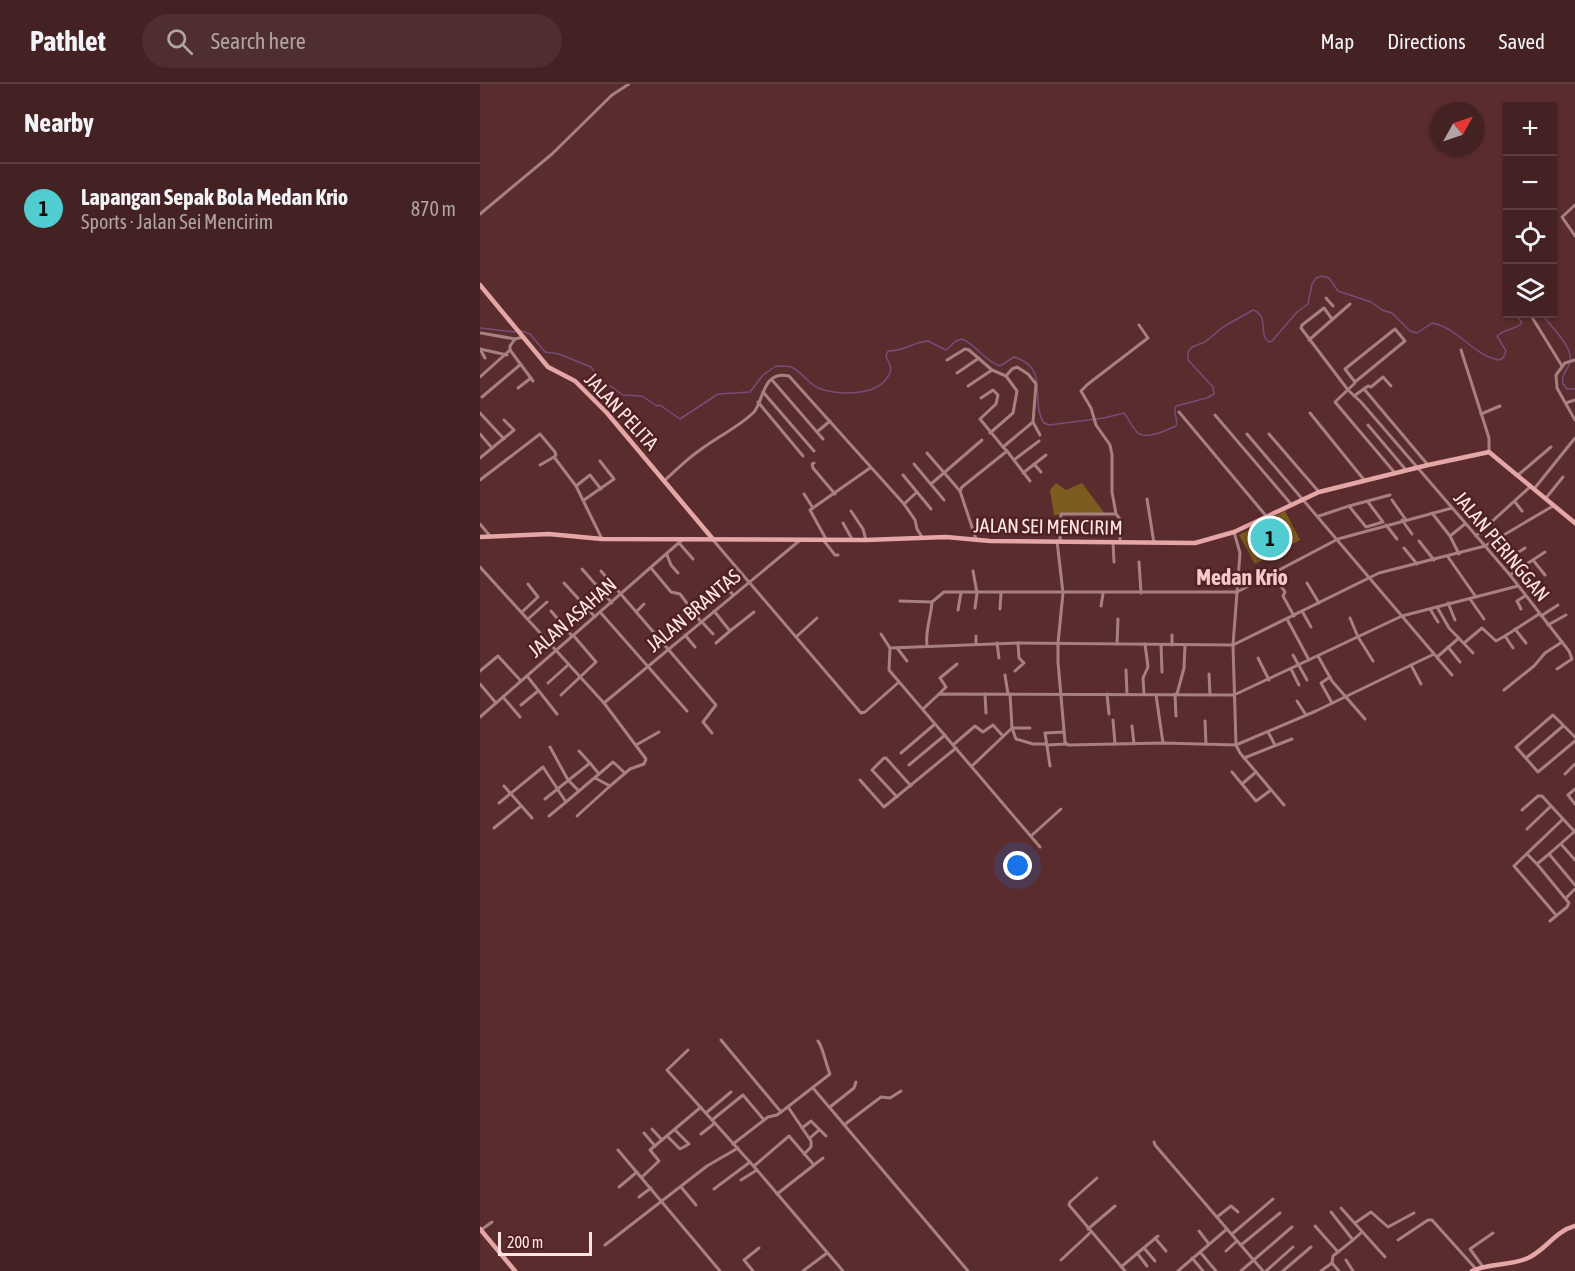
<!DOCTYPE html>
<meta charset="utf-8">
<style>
body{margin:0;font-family:"Asap Condensed",sans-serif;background:#4e2e2f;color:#f1f3f6}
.controls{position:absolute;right:18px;top:18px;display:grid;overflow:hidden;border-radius:0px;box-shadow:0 2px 4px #0004}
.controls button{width:54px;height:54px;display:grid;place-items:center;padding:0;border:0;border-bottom:2px solid #5c3e40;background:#442122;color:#f1f3f6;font:30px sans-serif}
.compass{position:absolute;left:951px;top:18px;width:54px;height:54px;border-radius:50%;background:#442122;box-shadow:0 2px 4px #0004;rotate:50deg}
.scale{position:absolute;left:18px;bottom:15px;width:94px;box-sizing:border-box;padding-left:6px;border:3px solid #fee5e4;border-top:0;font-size:16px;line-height:21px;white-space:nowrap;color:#fee5e4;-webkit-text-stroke:4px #502124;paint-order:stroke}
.you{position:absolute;left:538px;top:782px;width:21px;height:21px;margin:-15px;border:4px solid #fff;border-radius:50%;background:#1a73e8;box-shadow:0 0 0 9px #1a73e833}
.badge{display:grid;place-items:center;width:39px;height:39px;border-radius:50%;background:#51ccd1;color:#111;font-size:20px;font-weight:700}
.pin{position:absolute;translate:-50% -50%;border:3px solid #fff;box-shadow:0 2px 6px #0006}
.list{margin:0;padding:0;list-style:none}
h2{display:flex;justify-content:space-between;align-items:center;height:78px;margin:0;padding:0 24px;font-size:26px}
h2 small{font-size:20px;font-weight:400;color:#afa3a5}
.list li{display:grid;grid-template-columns:39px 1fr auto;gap:18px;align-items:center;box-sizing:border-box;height:90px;padding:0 24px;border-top:2px solid #5c3e40}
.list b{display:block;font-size:22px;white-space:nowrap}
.list p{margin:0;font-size:20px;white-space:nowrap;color:#afa3a5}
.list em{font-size:20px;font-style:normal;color:#afa3a5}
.icon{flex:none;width:33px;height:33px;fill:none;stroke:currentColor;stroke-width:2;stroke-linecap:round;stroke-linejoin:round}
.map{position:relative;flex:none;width:1095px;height:1187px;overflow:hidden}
header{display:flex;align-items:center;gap:36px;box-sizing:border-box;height:84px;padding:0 30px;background:#442122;border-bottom:2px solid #5c3e40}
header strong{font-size:28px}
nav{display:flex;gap:33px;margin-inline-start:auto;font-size:21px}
.search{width:420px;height:54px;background:#4e2e2f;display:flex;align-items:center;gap:15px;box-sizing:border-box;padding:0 21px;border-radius:33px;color:#afa3a5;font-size:22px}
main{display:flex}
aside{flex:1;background:#442122}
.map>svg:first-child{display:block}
</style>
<header>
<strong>Pathlet</strong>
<div class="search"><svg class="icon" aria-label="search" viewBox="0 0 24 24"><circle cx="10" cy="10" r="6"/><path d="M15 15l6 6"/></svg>Search here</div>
<nav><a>Map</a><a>Directions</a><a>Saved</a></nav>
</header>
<main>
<aside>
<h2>Nearby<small></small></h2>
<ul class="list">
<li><span class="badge">1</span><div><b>Lapangan Sepak Bola Medan Krio</b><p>Sports · Jalan Sei Mencirim</p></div><em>870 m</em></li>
</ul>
</aside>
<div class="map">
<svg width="1095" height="1187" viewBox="0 0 1095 1187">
<rect width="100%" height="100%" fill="#5b2c2d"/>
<g fill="#7e5c1f">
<path d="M576,399L586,406L602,399L625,430L574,431L570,406Z"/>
<path d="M805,427L820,456L775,480L759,451Z"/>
</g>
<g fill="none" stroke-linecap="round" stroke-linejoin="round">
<g stroke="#774d78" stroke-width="1.5">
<path d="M1062,230C1069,241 1094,263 1090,278C1087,287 1081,290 1083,300L1087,305H1095"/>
<path d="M0,244L35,248"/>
<path d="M39,246L50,250L65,268L79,270L111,283L120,295L143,311L162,312L177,322L180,321L200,335L238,310L270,308L283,291L296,282C301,282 307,282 311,283C322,287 329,302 341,305C359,311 395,312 407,294C413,286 411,282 406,273L408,267C427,267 432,258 448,257L466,266L476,257L482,255C497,261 504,277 520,282L534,273C571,284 549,317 564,339L569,341L624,334L644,329C649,335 652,344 658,349C667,356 687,346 696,342C699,335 692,329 696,322L727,314L734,310L733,303L708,276V268L712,263L725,258L743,243L773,226C787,231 781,244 785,254L789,258L792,257L817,228L828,220L832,200L836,194L842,192L849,194L858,207L891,218L902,226L912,229L930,247L937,249L952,239C979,244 992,271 1019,276L1023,274L1026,267L1017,252C1024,245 1035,246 1042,239L1036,230"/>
</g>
<g stroke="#a88080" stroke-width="3">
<path d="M1095,121L1082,133L1095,152"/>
<path d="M0,130L72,70L132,11L149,0"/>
<path d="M846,214L853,222"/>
<path d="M1050,230L1082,282"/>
<path d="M852,235L844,224L822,241L821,244L868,306L881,318L1030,491L1089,567L1092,575L1077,585"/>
<path d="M1,249L35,255L43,253"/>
<path d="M35,255L30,262V266L53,297"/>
<path d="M829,256L870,220"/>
<path d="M0,265L27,271"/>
<path d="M0,265L5,274"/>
<path d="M981,266L1009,354V368"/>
<path d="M467,276L485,265L489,266L512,286L526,292L537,307L533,329L510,349"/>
<path d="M1095,276L1085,279L1076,291L1077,304L1095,336"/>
<path d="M477,289L499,274"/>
<path d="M0,293L30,266"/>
<path d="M292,296L343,355"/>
<path d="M875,298L925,257L915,245L865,285L875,298L874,300L855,318L915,389"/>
<path d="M488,302L512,286"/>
<path d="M38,304L51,294"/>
<path d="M884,305L948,381"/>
<path d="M283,308L334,367"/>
<path d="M874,312L888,302L891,303L903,293L911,302"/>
<path d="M2,313L41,280"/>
<path d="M501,314L513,306L518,311L516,320L500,335L523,363"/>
<path d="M278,318L323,372"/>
<path d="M1086,319L1095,316"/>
<path d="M699,328L787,433"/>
<path d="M0,329L24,355"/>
<path d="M830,329L885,397"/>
<path d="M1001,330L1020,322"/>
<path d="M735,331L811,420"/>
<path d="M553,338L560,351"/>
<path d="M888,341L926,386"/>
<path d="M338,347L350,337"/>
<path d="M0,350L12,364"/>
<path d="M767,350L972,591"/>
<path d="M789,350L839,408"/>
<path d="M527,367L550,397"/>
<path d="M447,369L480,407L496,455"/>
<path d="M0,374L34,346L24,336"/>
<path d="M534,376L559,357"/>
<path d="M334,379L332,380L333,384L355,410"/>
<path d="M434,380L464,416"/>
<path d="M554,380L561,388"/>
<path d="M60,381L74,373"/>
<path d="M543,389L566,371"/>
<path d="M423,391L451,425"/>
<path d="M1038,391L1071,363"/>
<path d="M0,396L60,350L75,368L76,371L74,373L96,402L122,455"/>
<path d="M184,397C196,386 207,375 220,366C237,353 259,343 274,328C284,317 282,286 309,292L424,420L435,436L437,445L442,453"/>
<path d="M451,400L502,356"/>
<path d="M96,402L110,391L121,405"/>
<path d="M1054,405L1095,354"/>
<path d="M480,407L482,403L527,367L523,363L553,338L556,300L548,290L537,283L532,285L526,292"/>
<path d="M324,410L333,424"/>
<path d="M1066,414L1083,393"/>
<path d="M667,415L674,459"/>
<path d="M104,416L134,395L120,377"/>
<path d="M912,416L926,436"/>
<path d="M1035,418L1042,427"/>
<path d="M424,420L437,408"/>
<path d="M869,422L886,443L903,438L888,418"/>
<path d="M371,427L383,445L386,456"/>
<path d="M952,429L970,452L979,470"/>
<path d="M636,430L640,435V458"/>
<path d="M839,432L869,422L910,411"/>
<path d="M922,436L932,450"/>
<path d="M363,439L372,455"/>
<path d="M0,440L10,452"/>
<path d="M906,441L917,455"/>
<path d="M754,448L760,469L753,561L756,661L760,669L804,721"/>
<path d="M970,452L985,440"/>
<path d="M996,452L1051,402"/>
<path d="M346,455L330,426L390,384"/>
<path d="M1020,455L1034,471L1045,464"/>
<path d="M233,456L381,629L385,628L419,598"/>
<path d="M344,457L355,471H358"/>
<path d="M577,457L583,509L578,559V578L585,658L588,661L683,659L756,661L836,627L954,570"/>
<path d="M580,457L581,430H636L632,408V371L630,361L616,341L611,324L601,307L608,300L668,254L659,241"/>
<path d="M939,457L954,476"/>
<path d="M633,458L634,478"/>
<path d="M199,459L213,475"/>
<path d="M924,464L937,480"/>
<path d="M187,471L191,481L198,489"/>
<path d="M968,473L996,513"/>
<path d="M1053,476L1065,491"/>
<path d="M659,478L661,509"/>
<path d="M0,483L124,619L166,675L164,680L150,685L130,702L115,694"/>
<path d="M171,484L191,508L200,510L221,538"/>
<path d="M102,485L132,519"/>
<path d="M121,487L236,621L223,638L232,649"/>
<path d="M493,487L497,509L495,524"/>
<path d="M792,489L805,508L803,512L814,532"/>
<path d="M1030,491L1065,468"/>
<path d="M240,495L253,511"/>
<path d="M84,499L115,533"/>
<path d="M827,499L839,519"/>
<path d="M990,515L1004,535"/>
<path d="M420,517L452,518"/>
<path d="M968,519L975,536"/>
<path d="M621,522L623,510"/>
<path d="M957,523L969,544L993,569"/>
<path d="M520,525L521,509"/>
<path d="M950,525L958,538"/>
<path d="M1041,525L1037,517L1045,512"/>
<path d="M478,526L481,509"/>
<path d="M71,527L92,552"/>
<path d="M157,527L164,520"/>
<path d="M234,527L250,547L274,528"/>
<path d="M822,527L831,543"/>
<path d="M42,528L58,513L48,500"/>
<path d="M120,528L207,627"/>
<path d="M1061,532L1078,521"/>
<path d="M870,534L878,553L893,577"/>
<path d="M48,535L67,518"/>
<path d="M807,535L829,576"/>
<path d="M222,538L233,550"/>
<path d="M1068,541L1086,531"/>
<path d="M1035,545L1046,559"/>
<path d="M401,550L410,564"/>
<path d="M205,551L215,563"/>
<path d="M316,553L337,534"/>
<path d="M236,559L250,547"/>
<path d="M517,559L519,574"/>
<path d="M984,559L1002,544L1016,557L1025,552"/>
<path d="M496,560V552"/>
<path d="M637,560L638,535"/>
<path d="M681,561L682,588"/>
<path d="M692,561V551"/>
<path d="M447,562C445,546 451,534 452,518L464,508H757L858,455L972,424"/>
<path d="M968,563L980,578"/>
<path d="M417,564L427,577"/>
<path d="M1033,564L1025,552L1059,530"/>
<path d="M813,571L827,596"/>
<path d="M838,572L852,597L885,635"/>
<path d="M957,573L979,554"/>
<path d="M778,574L789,596"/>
<path d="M931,581L941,600"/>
<path d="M811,585L819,601"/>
<path d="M646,586L647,610"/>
<path d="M0,587L18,572L41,597"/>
<path d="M535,587L544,579L539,574L538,559"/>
<path d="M729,590L730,611"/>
<path d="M525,591L528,610"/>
<path d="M47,592L77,630"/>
<path d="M850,593L841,599L852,619"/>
<path d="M68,599L88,581"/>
<path d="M0,600L16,619"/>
<path d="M1024,606L1054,582L1065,569L1082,558"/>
<path d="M459,610L466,603L460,594L477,580"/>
<path d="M505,610L506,629"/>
<path d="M530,610L532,644L536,655L553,660H567"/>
<path d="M627,610L629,630"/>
<path d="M664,610L663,594L668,583L665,560"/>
<path d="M695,610L696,632"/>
<path d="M697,610L704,584L705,561"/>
<path d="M81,611L116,578L93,551"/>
<path d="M676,611L683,659"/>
<path d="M23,613L40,633"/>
<path d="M817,617L826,631"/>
<path d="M124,619L319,457"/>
<path d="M41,621L58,607"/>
<path d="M443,625L459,610L754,611L922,532L1038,502"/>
<path d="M0,633L202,456"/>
<path d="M633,636L635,660"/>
<path d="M725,637L726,660"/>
<path d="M652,642L654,660"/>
<path d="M788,648L795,661"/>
<path d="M1095,653L1073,631L1036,663L1058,688L1095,657"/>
<path d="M156,661L179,648"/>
<path d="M473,661L495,642L503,648L513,641L523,652"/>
<path d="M567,661L586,660"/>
<path d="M70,663L88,696L99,707"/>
<path d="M99,667L110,679"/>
<path d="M421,669L455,640"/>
<path d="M764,674L812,655"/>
<path d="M1046,674L1083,642"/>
<path d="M429,681L465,651"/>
<path d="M492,682L532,644H550"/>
<path d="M570,682L565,649L584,648"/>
<path d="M752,688L776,717L791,706"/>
<path d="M1085,690L1095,680"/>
<path d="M380,696L404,723L476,664"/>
<path d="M762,700L776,688"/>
<path d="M24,702L52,734"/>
<path d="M1095,705L1088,711L1095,720"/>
<path d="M417,713L392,686L404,674H406L431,702"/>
<path d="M65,715L110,679L119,690"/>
<path d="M19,719L63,683L86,718L133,678L145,689"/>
<path d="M1042,726L1058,712H1062L1095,748"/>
<path d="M69,732L86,718"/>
<path d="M97,732L130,702"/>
<path d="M14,744L41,722"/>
<path d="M1047,745L1071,722"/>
<path d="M1095,747L1069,770L1095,801"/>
<path d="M551,752L581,725"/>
<path d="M1081,760L1095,776"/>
<path d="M560,763L409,586L410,564L538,559L753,561L899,489L1005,462L1073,422"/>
<path d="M1047,770L1057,780"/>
<path d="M1069,770L1057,780L1089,819L1087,823L1070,837"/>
<path d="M1086,814L1095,805"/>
<path d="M1076,831L1034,782L1083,735"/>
<path d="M241,956L301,1028"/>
<path d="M208,966L187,986L277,1086L363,1187"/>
<path d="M333,1004L488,1187"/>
<path d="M308,1023L331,1057V1063L324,1070"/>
<path d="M350,1023L374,1004L376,998"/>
<path d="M226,1029L251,1008"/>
<path d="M232,1036L263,1011L284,1036"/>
<path d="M364,1041L401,1013L410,1014L421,1007"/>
<path d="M322,1044L331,1037L346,1052"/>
<path d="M172,1045L182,1056"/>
<path d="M164,1049L175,1062"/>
<path d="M221,1050L235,1039"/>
<path d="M187,1052L200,1065L209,1060L195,1046"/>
<path d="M330,1054L339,1046"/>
<path d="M674,1058L675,1061L783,1187"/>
<path d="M253,1060L288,1033L297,1031L305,1025L350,990C346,981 343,963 338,957"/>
<path d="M138,1066L240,1187"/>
<path d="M274,1082L309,1052L334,1081"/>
<path d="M162,1093L179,1077L170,1066L221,1023"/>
<path d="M617,1094L590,1118L589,1121L645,1187"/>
<path d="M261,1096L277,1086"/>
<path d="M139,1103L157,1088"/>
<path d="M201,1103L216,1121"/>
<path d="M234,1105L270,1078"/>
<path d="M297,1110L343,1074"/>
<path d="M159,1113L171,1104"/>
<path d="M861,1124L905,1173"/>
<path d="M851,1128L873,1156L853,1172L852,1179"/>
<path d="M737,1133L751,1122L758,1128"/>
<path d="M875,1139L891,1128L908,1143L934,1129"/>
<path d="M835,1142L858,1168"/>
<path d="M608,1145L635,1122"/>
<path d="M1,1146L12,1138"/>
<path d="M719,1147L729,1160"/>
<path d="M752,1150L793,1115"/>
<path d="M675,1154L686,1167"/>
<path d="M873,1156L882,1148"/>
<path d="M918,1156L948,1136H952L996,1185"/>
<path d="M125,1161L227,1082L258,1064"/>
<path d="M761,1161L800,1129"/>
<path d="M664,1164L675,1177"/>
<path d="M746,1167L757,1157"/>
<path d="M720,1168L736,1187"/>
<path d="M657,1169L667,1182"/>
<path d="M712,1174L723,1187"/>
<path d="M581,1176L611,1148"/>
<path d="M866,1176L873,1187"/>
<path d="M641,1183L678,1152"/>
<path d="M1003,1183L990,1165L1013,1149"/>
<path d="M273,1187L264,1176L279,1164"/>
<path d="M323,1187L347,1169"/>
<path d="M698,1187L747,1145"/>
<path d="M761,1187L812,1143"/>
<path d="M786,1187L813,1163"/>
<path d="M803,1187L831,1163"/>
<path d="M841,1187L852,1179L859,1187"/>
</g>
<g stroke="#e5a6a6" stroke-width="4.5">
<path d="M0,201L68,283L95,297L127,329L232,454"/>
<path d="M0,453L69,450L122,455L386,456L466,453L510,457L715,459L754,448L839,408L948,381L1009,368L1095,439"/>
<path d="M0,1145L35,1187"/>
<path d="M992,1187C1009,1179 1030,1182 1048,1174C1066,1166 1075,1147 1095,1142"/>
</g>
</g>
<g text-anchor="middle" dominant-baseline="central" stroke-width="5" stroke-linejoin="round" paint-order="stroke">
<g font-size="20" fill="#fee5e4" stroke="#502124">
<text transform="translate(142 327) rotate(47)">JALAN PELITA</text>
<text transform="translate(568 442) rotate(1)">JALAN SEI MENCIRIM</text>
<text transform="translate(1022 462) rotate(50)">JALAN PERINGGAN</text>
<text transform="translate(213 526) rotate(-40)">JALAN BRANTAS</text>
<text transform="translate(92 533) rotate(-41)">JALAN ASAHAN</text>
</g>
<g font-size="22" font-weight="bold" fill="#f8c7c7" stroke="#502124">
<text x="762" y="493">Medan Krio</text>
</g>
</g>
</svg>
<div class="controls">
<button>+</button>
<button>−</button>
<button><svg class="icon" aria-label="locate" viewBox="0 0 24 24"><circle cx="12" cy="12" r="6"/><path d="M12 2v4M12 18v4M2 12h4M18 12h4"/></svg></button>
<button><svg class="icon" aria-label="layers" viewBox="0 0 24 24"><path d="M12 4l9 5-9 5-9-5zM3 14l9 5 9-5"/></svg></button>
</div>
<svg class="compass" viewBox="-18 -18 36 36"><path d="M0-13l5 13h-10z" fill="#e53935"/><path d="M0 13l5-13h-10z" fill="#afa3a5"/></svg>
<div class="scale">200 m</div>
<div class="you"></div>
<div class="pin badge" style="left:790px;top:454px">1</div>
</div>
</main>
